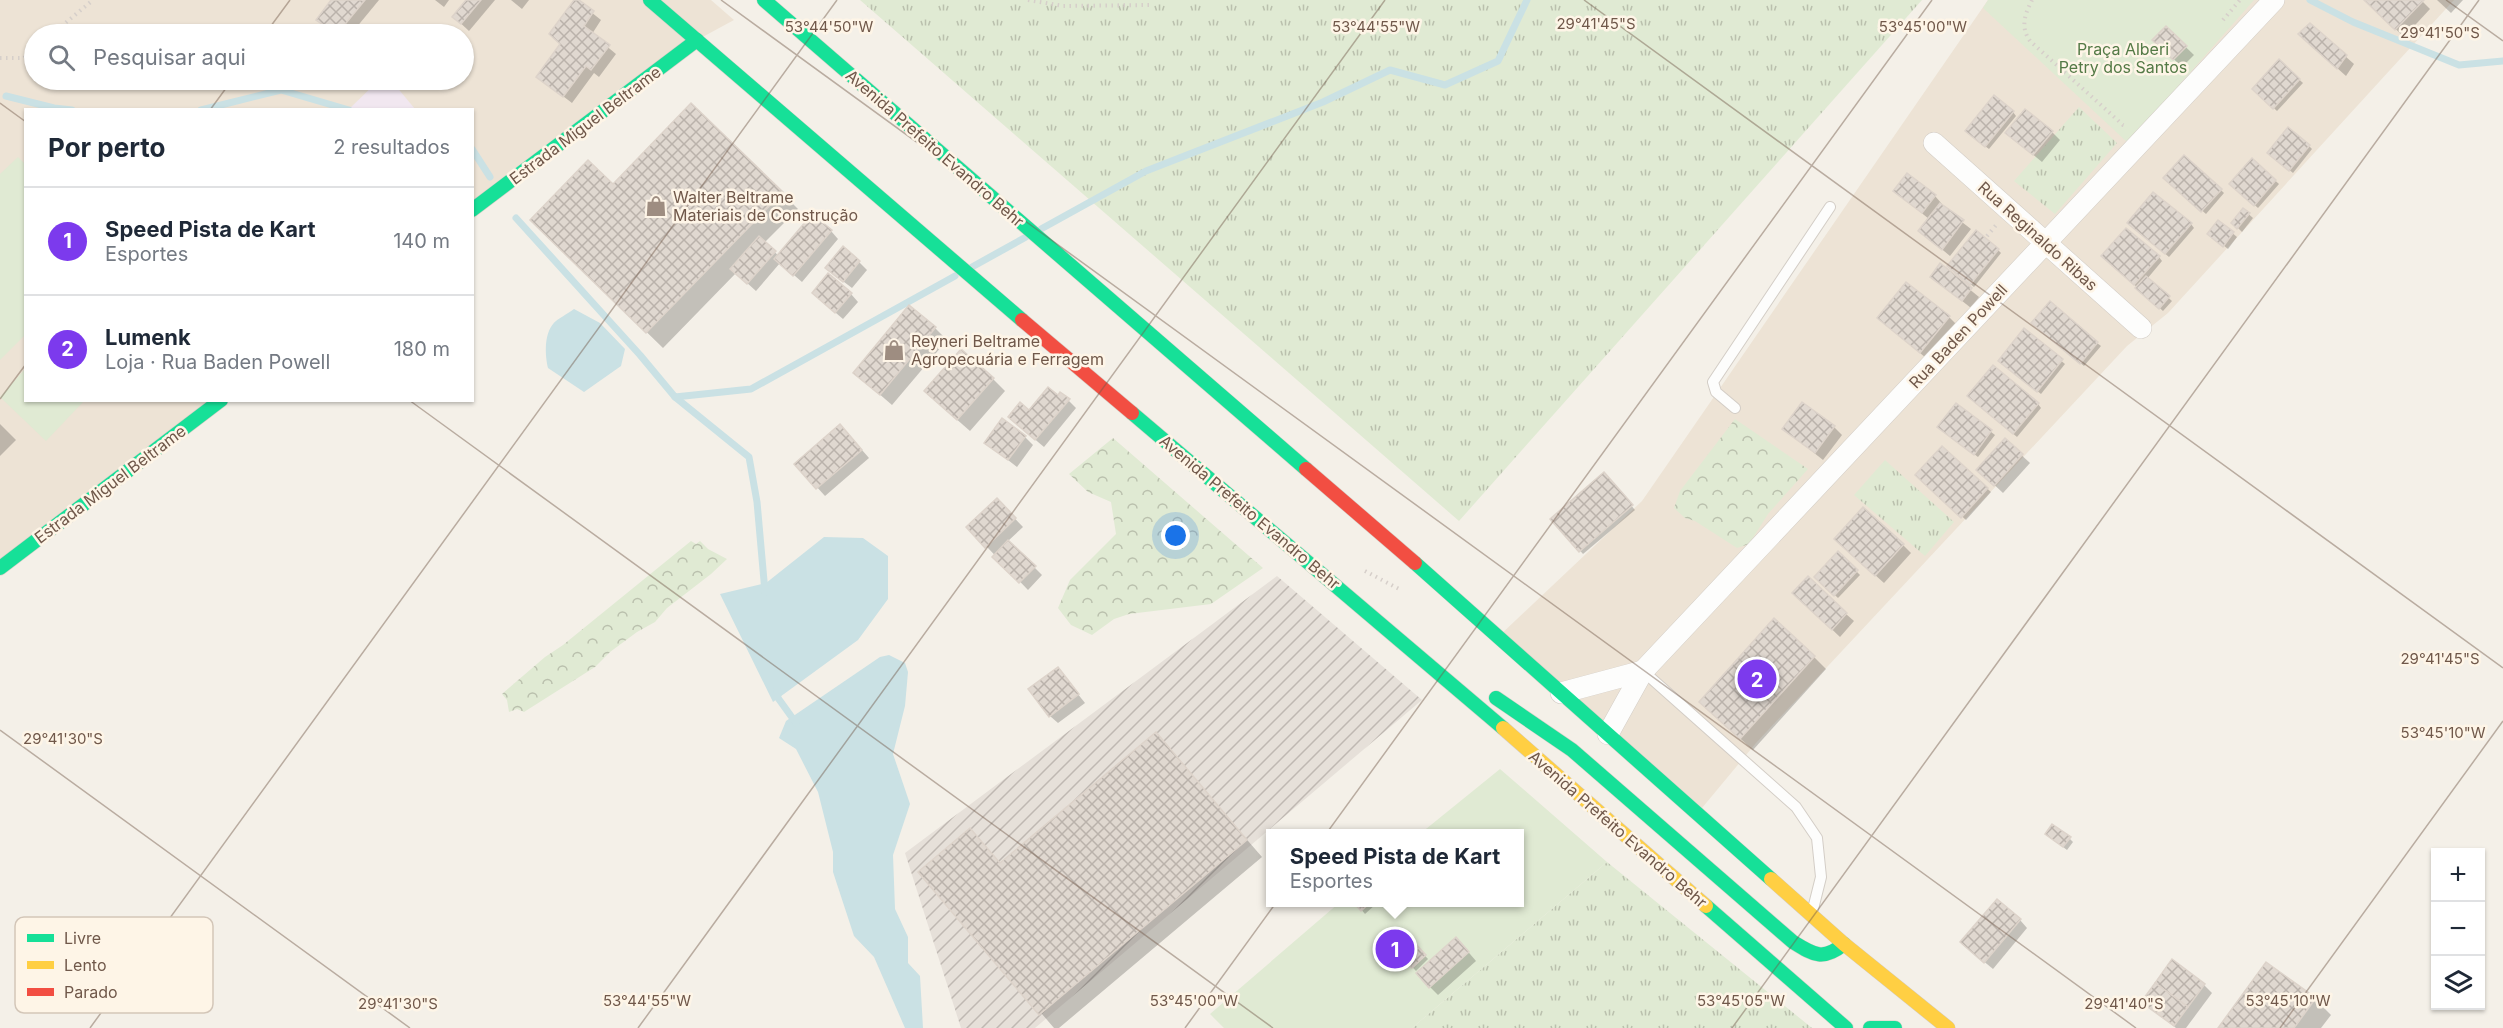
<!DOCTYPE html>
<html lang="pt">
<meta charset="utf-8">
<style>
body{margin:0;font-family:Inter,sans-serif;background:#f2f2f3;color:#1f2937}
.controls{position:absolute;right:18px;bottom:18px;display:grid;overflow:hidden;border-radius:0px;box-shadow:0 2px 4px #0004}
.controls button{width:54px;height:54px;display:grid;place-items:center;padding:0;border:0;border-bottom:2px solid #e0e1e3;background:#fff;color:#1f2937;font:30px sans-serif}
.you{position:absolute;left:1176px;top:536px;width:21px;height:21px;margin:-15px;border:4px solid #fff;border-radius:50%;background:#1a73e8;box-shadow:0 0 0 9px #1a73e833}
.badge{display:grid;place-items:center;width:39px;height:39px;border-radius:50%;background:#7c3aed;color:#fff;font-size:20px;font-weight:700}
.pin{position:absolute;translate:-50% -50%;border:3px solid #fff;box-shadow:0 2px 6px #0006}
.popup{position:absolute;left:1266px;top:829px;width:258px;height:78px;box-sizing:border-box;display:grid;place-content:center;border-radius:0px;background:#fff;filter:drop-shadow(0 2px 4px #0005);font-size:20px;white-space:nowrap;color:#747a83}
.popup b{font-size:22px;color:#1f2937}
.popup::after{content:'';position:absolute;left:50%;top:100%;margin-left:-12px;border:12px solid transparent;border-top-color:#fff}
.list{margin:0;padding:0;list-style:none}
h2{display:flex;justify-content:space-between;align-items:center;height:78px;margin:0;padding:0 24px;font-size:26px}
h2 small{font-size:20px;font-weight:400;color:#747a83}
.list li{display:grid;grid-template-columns:39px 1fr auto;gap:18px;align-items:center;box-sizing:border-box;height:108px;padding:0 24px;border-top:2px solid #e0e1e3}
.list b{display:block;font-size:22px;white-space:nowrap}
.list p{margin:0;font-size:20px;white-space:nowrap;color:#747a83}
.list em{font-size:20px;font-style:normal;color:#747a83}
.icon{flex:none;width:33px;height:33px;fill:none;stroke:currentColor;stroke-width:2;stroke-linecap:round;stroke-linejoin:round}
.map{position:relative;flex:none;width:2503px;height:1028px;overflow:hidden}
.search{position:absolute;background:#fff;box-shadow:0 2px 4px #0004;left:24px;top:24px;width:450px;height:66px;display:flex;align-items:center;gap:15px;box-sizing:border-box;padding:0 21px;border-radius:33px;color:#747a83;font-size:22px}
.panel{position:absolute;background:#fff;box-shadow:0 2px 4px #0004;left:24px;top:108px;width:450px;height:294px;border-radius:0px}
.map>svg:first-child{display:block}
</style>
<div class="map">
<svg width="2503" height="1028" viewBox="0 0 2503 1028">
<defs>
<pattern id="industrial-furrows" width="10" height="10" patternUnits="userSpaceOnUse" patternTransform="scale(1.5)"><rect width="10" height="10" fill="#e6e0d9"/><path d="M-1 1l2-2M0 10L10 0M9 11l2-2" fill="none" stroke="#bfb8b2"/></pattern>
<pattern id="grass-tufts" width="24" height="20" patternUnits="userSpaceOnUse" patternTransform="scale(1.5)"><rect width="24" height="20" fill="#e0ead3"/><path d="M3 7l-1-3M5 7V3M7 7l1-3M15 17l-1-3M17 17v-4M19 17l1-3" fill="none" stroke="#bac0ad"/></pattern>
<pattern id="forest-crowns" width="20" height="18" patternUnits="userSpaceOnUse" patternTransform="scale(1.5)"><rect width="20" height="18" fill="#e0ead3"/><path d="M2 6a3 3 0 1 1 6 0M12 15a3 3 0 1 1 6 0" fill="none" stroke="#bac0ad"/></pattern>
<pattern id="building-cross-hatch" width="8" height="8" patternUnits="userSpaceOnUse" patternTransform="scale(1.5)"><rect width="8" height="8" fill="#e0d8d0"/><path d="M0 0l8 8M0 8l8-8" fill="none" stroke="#bab2ab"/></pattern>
</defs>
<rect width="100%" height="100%" fill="#f4f0e8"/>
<g fill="#ede3d5" fill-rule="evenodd">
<path d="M0,0H711L734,20L697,40L473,210L472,110H26V400L221,401L0,568ZM34,34H464V80H34Z"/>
<path d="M1988,0H2454L2168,313L2127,346L1756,743L1697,814L1498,637L1642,501Z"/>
</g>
<path fill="url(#industrial-furrows)" d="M1277,576L1422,700L1035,1028H961L905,853Z"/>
<path fill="#f1e7f0" d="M379,80H391L415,109H349Z"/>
<g fill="url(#grass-tufts)">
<path d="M860,0H1922L1459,521Z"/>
<path d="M2079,107L2117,143L2055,214L2014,181Z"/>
<path d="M1885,460L1954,522L1925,556L1854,495Z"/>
<path d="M1607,862L1812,1028H1412Z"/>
</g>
<g fill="url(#forest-crowns)">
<path d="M1735,419L1808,469L1768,514L1749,544L1737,548L1695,521L1685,518L1674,508L1680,491Z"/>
<path d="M1113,438L1263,568L1211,604L1129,614L1114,619L1092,635L1071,625L1058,608L1070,580L1116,534L1111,502L1088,492L1069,474Z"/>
<path d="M691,541L696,544L700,541L708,549L727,559L711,574L667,608L655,622L637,632L610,652L595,667L524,712L517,709L509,712L507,700L502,694L545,657L563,645Z"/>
</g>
<g fill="#e0ead3">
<path d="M1988,0H2254L2128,143L1983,8Z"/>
<path d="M18,157L26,165L25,335L0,360V174Z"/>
<path d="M25,369L26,400L84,401L46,441L0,397Z"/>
<path d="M1500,769L1607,862L1412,1028H1224L1210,1014L1339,903L1520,902V834L1421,833Z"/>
</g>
<g fill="#cae1e4">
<path d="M574,309L600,323L625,349L621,366L584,392L548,368C545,355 544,335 553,324C558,318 568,314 574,309Z"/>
<path d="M824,537L863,538L888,556V599L858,640L773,702L720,594L766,583Z"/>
<path d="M889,655L905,663L908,672L905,706L893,754L910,804L893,855L895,909L908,937V963L920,976L923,1028H905L874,957L854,936L833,872V852L818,792L796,749L779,738L786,721L880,657Z"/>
</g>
<g fill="#0003">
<path d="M333,0H379L351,34H335L318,20Z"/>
<path d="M435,0H449L444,7Z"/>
<path d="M468,0H495L469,31L454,17Z"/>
<path d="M511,0H529L522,9Z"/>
<path d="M576,0L601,20L592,34L616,54L599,77L594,73L572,103L538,77L562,45Z"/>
<path d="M2365,0H2421L2430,9L2404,37Z"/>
<path d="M2437,0H2463L2451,13Z"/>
<path d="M2310,25L2354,64L2346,76L2308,42Z"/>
<path d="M2166,28L2194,55L2182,67L2154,40Z"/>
<path d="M2279,61L2303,83L2277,111L2254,89Z"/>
<path d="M2013,112L2016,116L1989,149L1970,135Z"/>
<path d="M2052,132L2060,140L2042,162L2007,133Z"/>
<path d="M2309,146L2312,149L2293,173L2272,156Z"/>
<path d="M2185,157L2224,193L2206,214L2165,178Z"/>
<path d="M2252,160L2279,184L2258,208L2231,184Z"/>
<path d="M613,186L782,193L798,209L764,243L779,256L831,231L838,239L802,282L780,263L756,291L736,273L663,348L548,236Z"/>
<path d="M1935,196L1942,204L1941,206L1971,229L1950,256L1920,231L1929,219L1903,198Z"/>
<path d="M2244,210L2253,218L2242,232L2233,223Z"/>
<path d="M2219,222L2237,237L2228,249L2213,237Z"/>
<path d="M2191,224L2194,228L2169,257L2133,226Z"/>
<path d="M1998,250L2001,253L1974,287L1952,269Z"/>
<path d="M2103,256L2159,257L2162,261L2147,279L2172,301L2163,311Z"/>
<path d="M859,262L867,270L852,288L835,275Z"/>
<path d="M1941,266L1979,297L1971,308L1932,277Z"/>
<path d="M851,294L858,302L843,319L822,301Z"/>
<path d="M1949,317L1961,329L1933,364L1879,318Z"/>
<path d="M2037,326L2097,343L2101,346L2084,366Z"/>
<path d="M935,328L947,340L892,405L855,373Z"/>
<path d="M2024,330L2065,364L2041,394L2004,364Z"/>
<path d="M993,379L1005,391L970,431L938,403Z"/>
<path d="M1058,397L1069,401L1076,408L1044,447L1018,425L1030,412Z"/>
<path d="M1972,399L2038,404L2041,408L2017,437Z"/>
<path d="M1956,405L1995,435L1978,457L1943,430Z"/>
<path d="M0,424L16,440L0,456Z"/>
<path d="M1834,427L1842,435L1823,460L1784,429Z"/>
<path d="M848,434L869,458L825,496L796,464Z"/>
<path d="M1025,437L1033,445L1017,467L986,443Z"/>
<path d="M2005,440L2030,463L2003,493L1986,477Z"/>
<path d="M1942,448L1991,492L1966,520L1917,475Z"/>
<path d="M1604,474L1635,510L1583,554L1552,519Z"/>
<path d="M997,500L1023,527L1008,541L1042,575L1028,590L968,527Z"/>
<path d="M1903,545L1911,553L1884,583L1844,547Z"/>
<path d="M1838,553L1860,575L1838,598L1816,577Z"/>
<path d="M1802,601L1846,614L1854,621L1840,637Z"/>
<path d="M1814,657L1826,669L1753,750L1713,714Z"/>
<path d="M1058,669L1085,703L1058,723L1050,716Z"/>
<path d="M1155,734L1262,857L1059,1028H1054L920,872L970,830L1001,864Z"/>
<path d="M2050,837L2070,839L2073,842L2067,850Z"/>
<path d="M1355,902H1375L1376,904L1365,914Z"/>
<path d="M2020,920L2027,928L1993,969L1970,950Z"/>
<path d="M1412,942L1428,959L1416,971L1400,954Z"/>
<path d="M1464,947L1476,961L1438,995L1430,987Z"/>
<path d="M2204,985L2212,993L2186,1028H2176L2143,1002Z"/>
<path d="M2315,999L2331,1015L2321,1028H2220Z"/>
</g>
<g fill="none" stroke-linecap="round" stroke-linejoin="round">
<g stroke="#cae1e4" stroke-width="7">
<path d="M2310,0L2353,22L2459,65L2503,61"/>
<path d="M6,96L54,108L72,110"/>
<path d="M201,110L281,90L349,110"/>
<path d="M472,149L490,177"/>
<path d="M516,218L640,355L675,397L751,389L955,276"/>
<path d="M1041,229L1146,171L1323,102L1390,70L1445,85L1498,61L1527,0"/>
<path d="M972,267L1026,237"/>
<path d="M675,397L749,457L757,502L765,592"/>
<path d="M777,689L778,698L796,723"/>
</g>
</g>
<g fill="url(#building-cross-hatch)" stroke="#ddd3ca" stroke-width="1.5">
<path d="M331,0H365L337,34L316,20Z"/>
<path d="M466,0H481L461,24L452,17Z"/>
<path d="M574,0H579L594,11L584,26L610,45L591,70L586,66L563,97L536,77L560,44L549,34Z"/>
<path d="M2364,0H2424L2395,30Z"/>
<path d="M2310,23L2347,55L2337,69L2298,34Z"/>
<path d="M2166,26L2187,46L2173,60L2152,40Z"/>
<path d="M2279,59L2300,79L2273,109L2252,89Z"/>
<path d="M1994,95L2014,111L1985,147L1965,131Z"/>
<path d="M691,103L783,192L646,333L530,220L588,160L613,184Z"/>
<path d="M2025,109L2053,131L2033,155L2005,133Z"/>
<path d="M2288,127L2310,145L2289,171L2267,153Z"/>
<path d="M2184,155L2222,189L2201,212L2163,178Z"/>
<path d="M2252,158L2276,180L2254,206L2229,184Z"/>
<path d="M1907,173L1936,195L1922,213L1893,191Z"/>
<path d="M2153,192L2192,223L2165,254L2127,223Z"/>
<path d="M1940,203L1964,220L1942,250L1918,231Z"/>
<path d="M2243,208L2250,213L2237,229L2231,223Z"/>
<path d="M812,214L832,230L793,276L774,259Z"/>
<path d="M2218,220L2234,232L2223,247L2207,234Z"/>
<path d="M2126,228L2160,256L2134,285L2101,256Z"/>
<path d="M1976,230L1999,249L1970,285L1947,266Z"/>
<path d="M759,236L776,251L747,284L730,269Z"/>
<path d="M843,246L860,261L843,282L825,268Z"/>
<path d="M1940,263L1972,288L1962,301L1930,277Z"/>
<path d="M828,273L852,293L835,313L812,293Z"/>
<path d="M2146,276L2170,296L2159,309L2135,288Z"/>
<path d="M1906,282L1950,316L1920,353L1877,318Z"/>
<path d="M2050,301L2098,342L2080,364L2031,323Z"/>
<path d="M909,305L936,327L880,395L853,373Z"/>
<path d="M2024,328L2063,359L2037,392L1998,361Z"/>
<path d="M961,349L994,378L957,420L924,391Z"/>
<path d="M1993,365L2039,403L2013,434L1967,396Z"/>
<path d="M1048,387L1058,395L1060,392L1070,399L1035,440L1008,417L1020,402L1029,410Z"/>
<path d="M1802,402L1835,426L1815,453L1782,429Z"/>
<path d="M1956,403L1992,430L1974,455L1937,427Z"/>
<path d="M1002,418L1026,436L1008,460L984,443Z"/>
<path d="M840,424L862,450L816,489L794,464Z"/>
<path d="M2005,438L2023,454L1994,486L1976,470Z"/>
<path d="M1942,446L1988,488L1961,518L1915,475Z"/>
<path d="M1604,472L1633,505L1579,552L1550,519Z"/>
<path d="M997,498L1016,518L985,548L966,527Z"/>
<path d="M1863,507L1904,544L1875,576L1834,539Z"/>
<path d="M1008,540L1036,566L1019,583L992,557Z"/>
<path d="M1838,551L1858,570L1834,596L1814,577Z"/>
<path d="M1808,576L1847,613L1832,630L1792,593Z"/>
<path d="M1774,618L1815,656L1740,739L1699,702Z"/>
<path d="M1058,667L1079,694L1049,717L1028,689Z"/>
<path d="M1156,732L1247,840L1039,1015L918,872L970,828L1000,863Z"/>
<path d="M2052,824L2071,837L2063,847L2045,834Z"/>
<path d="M1997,899L2021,919L1984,963L1960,942Z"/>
<path d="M1353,902H1371L1361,911Z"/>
<path d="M1456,937L1469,952L1429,988L1416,973Z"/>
<path d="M1412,940L1426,955L1412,968L1398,954Z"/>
<path d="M2172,959L2205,984L2188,1007L2155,983Z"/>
<path d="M2266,962L2316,998L2294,1028H2218Z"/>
<path d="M2155,983L2188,1007L2174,1026L2141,1002Z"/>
</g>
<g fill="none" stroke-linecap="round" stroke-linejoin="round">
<defs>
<g id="lane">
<path d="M1735,408L1716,392L1713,382L1830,207"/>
<path d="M1643,671L1796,807L1817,838L1821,877L1813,909"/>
</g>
<g id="street">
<path d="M1934,143L2141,328"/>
<path d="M1561,693L1643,671"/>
<path d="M1608,734L1643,671L2274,0"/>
</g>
<g id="fast">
<path d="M650,0L1022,320"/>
<path d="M764,0L1306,469"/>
<path d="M472,210L697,40"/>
<path d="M1132,413L1503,728"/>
<path d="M1415,563L1771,879"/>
<path d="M0,568L221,400"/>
<path d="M1496,698L1572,750L1793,942C1814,955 1823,961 1844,944"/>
<path d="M1706,906L1846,1028"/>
<path d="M1870,1028H1895"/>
</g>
<g id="slow">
<path d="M1503,728L1706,906"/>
<path d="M1771,879L1844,944L1948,1028"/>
</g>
<g id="jam">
<path d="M1022,320L1132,413"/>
<path d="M1306,469L1415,563"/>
</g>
</defs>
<use href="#lane" stroke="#d3cdc6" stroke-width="12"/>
<use href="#street" stroke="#d3cdc6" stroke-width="22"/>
<use href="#fast" stroke="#d3ccc4" stroke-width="15"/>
<use href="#slow" stroke="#d3ccc4" stroke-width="15"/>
<use href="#jam" stroke="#d3ccc4" stroke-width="15"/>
<g stroke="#d6cfca" stroke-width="4" stroke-dasharray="1.5 4.5" stroke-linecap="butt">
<path d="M1028,0L1063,6L1152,5"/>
<path d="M2032,0C2025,14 2020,27 2030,41L2123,125L2126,126"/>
<path d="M2223,20L2240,0"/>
<path d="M52,34L93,0"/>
<path d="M0,58H24L34,49"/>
<path d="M1987,236L1997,224"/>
<path d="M1365,571L1401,590"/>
</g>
<use href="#lane" stroke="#fdfdfc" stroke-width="10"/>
<use href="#street" stroke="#fdfdfc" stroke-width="21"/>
<use href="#fast" stroke="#16e098" stroke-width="14"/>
<use href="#slow" stroke="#ffcf43" stroke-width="14"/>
<use href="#jam" stroke="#f24e42" stroke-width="14"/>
</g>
<path fill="none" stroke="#70584a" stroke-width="1.5" stroke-opacity="0.45" d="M721,0L2136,1028M1584,0L2503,668M2446,0L2503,41M265,34L290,0M0,103L26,122M210,110L232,80M0,399L26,364M409,400L1273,1028M0,730L410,1028M90,1028L837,0M638,1028L1385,0M1185,1028L1932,0M1732,1028L2479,0M2280,1028L2503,721"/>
<defs>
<symbol id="shop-bare" viewBox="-9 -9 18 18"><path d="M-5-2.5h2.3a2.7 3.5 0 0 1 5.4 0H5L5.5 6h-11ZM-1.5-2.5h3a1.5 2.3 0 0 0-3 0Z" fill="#9e8d81" stroke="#fef5e7" stroke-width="2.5" paint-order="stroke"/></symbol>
</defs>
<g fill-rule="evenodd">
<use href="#shop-bare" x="641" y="191" width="30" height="30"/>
<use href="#shop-bare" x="879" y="335" width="30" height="30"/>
</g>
<g text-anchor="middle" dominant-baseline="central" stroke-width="5" stroke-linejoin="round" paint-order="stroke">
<g font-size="16" fill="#547a46" stroke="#fef5e7">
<text x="2123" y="49">Praça Alberi<tspan x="2123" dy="18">Petry dos Santos</tspan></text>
</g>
<g font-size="16" fill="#70584a" stroke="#fef5e7">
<text transform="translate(585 125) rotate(-37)">Estrada Miguel Beltrame</text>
<text transform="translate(935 148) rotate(41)">Avenida Prefeito Evandro Behr</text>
<text transform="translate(2038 236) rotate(42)">Rua Reginaldo Ribas</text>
<text transform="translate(1958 336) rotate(-47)">Rua Baden Powell</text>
<text transform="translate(110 484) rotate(-37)">Estrada Miguel Beltrame</text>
<text transform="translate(1250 512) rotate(40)">Avenida Prefeito Evandro Behr</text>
<text transform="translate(1618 829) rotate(41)">Avenida Prefeito Evandro Behr</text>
</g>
<g font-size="16" fill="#70584a" stroke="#fef5e7" text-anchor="start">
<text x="673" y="197">Walter Beltrame<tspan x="673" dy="18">Materiais de Construção</tspan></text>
<text x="911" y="341">Reyneri Beltrame<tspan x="911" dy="18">Agropecuária e Ferragem</tspan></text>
</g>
</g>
<rect x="15" y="917" width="198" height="96" rx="9" fill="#fef5e7" stroke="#d3c6b8" stroke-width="1.5"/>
<rect x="27" y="934" width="27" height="8" fill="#16e098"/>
<rect x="27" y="961" width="27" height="8" fill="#ffcf43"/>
<rect x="27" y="988" width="27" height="8" fill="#f24e42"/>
<g font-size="16" fill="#70584a">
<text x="64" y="944">Livre</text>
<text x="64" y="971">Lento</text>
<text x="64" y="998">Parado</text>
</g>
<g font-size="15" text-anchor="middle" fill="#70584a" stroke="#fef5e7" stroke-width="5" stroke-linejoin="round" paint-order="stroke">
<text x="1596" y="29">29°41'45"S</text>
<text x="829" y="32">53°44'50"W</text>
<text x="1376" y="32">53°44'55"W</text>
<text x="1923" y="32">53°45'00"W</text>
<text x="2440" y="38">29°41'50"S</text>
<text x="2440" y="664">29°41'45"S</text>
<text x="2443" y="738">53°45'10"W</text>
<text x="63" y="744">29°41'30"S</text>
<text x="647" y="1006">53°44'55"W</text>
<text x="1194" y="1006">53°45'00"W</text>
<text x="1741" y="1006">53°45'05"W</text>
<text x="2288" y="1006">53°45'10"W</text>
<text x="398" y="1009">29°41'30"S</text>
<text x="2124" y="1009">29°41'40"S</text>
</g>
</svg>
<div class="controls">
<button>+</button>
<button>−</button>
<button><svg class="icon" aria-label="layers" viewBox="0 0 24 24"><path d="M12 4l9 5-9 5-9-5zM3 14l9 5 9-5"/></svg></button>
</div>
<div class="you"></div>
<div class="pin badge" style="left:1395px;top:949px">1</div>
<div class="popup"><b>Speed Pista de Kart</b>Esportes</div>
<div class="pin badge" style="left:1757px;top:679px">2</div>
<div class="search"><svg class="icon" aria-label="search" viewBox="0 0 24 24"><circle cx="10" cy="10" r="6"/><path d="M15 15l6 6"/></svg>Pesquisar aqui</div>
<section class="panel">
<h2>Por perto<small>2 resultados</small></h2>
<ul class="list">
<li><span class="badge">1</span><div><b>Speed Pista de Kart</b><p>Esportes</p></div><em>140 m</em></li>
<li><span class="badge">2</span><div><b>Lumenk</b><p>Loja · Rua Baden Powell</p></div><em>180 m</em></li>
</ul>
</section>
</div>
